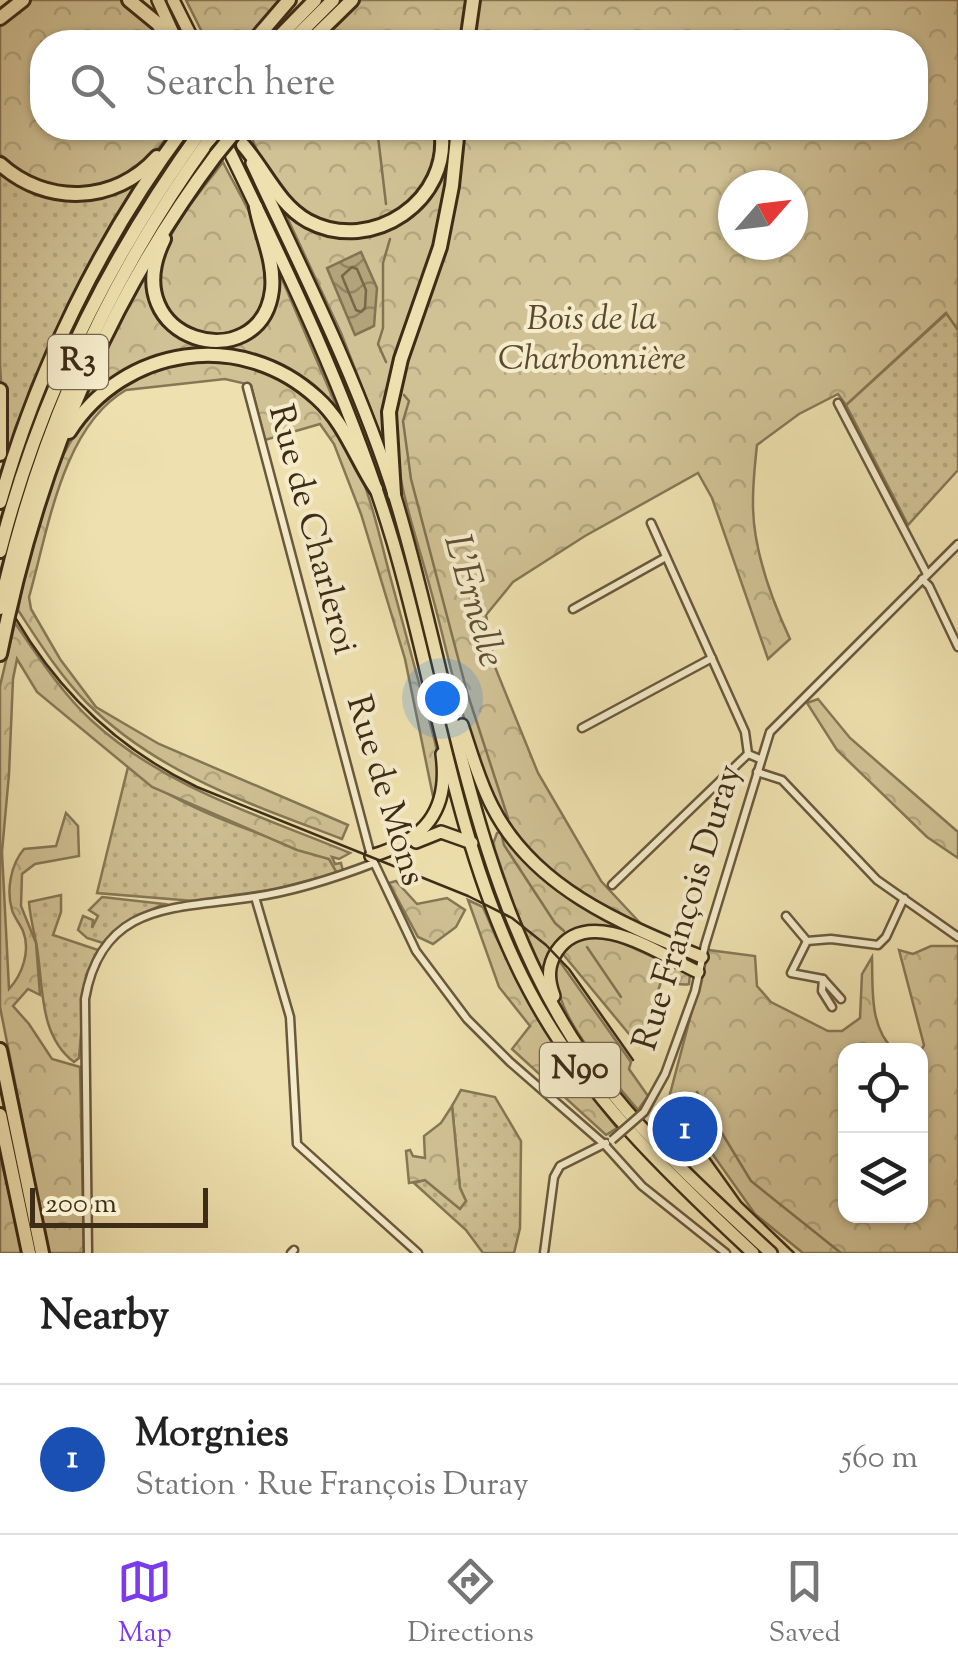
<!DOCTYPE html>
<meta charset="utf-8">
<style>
body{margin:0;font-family:"Sorts Mill Goudy",serif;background:#f2f2f2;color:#222}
.controls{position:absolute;right:30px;bottom:30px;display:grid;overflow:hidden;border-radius:20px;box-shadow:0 2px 8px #0004}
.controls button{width:90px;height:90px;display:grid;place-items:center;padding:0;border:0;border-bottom:2px solid #e0e0e0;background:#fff;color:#222;font:50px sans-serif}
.compass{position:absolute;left:718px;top:170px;width:90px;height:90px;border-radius:50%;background:#fff;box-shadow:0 2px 8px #0004;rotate:62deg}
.scale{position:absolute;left:30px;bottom:25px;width:178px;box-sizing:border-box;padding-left:10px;border:5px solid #3d2c16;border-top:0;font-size:28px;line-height:35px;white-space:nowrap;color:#3d2c16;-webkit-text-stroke:8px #f5eccb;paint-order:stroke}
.you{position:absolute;left:442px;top:698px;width:35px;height:35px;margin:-25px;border:8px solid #fff;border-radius:50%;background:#1a73e8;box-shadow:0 0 0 15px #1a73e833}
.badge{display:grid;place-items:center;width:65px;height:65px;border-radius:50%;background:#7c3aed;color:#fff;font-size:32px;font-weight:700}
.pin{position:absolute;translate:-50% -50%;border:5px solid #fff;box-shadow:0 2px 10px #0006}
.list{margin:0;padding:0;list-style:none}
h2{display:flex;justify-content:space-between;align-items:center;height:130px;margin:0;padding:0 40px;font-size:42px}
h2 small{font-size:32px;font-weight:400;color:#767676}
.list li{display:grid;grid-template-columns:65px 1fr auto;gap:30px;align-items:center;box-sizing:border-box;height:150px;padding:0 40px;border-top:2px solid #e0e0e0}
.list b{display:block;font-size:38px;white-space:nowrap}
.list p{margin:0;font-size:32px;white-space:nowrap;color:#767676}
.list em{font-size:32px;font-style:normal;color:#767676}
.icon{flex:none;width:55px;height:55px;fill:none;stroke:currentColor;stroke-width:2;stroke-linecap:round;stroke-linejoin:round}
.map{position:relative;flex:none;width:958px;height:1253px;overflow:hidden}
.search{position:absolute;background:#fff;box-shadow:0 2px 8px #0004;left:30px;right:30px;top:30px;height:110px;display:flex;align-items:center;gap:25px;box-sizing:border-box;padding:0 35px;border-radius:40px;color:#767676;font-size:38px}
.sheet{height:280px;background:#fff}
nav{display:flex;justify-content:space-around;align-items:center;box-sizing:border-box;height:140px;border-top:2px solid #e0e0e0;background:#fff;font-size:28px;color:#767676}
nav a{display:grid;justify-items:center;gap:5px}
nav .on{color:#7c3aed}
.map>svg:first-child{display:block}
</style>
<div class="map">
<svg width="958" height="1253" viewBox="0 0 958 1253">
<defs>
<pattern id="grass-dots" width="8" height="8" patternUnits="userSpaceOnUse" patternTransform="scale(2.5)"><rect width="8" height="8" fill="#d1c295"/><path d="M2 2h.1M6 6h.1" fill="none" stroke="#b4a780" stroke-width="1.8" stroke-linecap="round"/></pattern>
<pattern id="forest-crowns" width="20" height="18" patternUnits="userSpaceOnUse" patternTransform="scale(2.5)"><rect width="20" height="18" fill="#d1c295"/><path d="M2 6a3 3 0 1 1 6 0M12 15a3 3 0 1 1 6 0" fill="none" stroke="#b4a780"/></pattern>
<pattern id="water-waves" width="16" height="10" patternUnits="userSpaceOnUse" patternTransform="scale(2.5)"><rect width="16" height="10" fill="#b2a37b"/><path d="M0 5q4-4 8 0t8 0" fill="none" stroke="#928564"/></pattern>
</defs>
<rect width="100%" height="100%" fill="#efe1af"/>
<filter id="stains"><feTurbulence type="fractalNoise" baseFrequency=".002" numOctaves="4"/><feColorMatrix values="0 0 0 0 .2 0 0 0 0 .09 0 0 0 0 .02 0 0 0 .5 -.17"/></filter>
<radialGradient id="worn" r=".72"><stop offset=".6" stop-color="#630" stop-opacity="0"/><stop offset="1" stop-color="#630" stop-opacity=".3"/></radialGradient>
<g fill="url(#grass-dots)" stroke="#877756" stroke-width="2.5">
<path d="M0,166L145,174L105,242L2,476L5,448L0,364Z"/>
<path d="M947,313L958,330V470L908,525L846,405Z"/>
<path d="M128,767C182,811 265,835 329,859L337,873L276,889L194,901L97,893Z"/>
<path d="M61,895V912L53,935L98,950L86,975L79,1058L74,1062C37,1034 44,982 36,942C33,928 30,916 29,902Z"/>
<path d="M102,897L164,904L129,920L103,943L87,938L78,930L83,916L93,920L92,928L98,916L89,910Z"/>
<path d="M461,1090L495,1097L521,1141L520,1228L514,1253H483L466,1230L414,1183L425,1180L459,1208L466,1201L460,1188L452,1106Z"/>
</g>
<g fill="url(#forest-crowns)" stroke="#877756" stroke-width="2.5" fill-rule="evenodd">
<path d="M32,0H120L152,24L165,42H42V128H175C163,142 152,158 137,169C95,203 35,191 0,154V26L15,11Z"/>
<path d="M186,0H283L243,42H207Z"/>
<path d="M361,0H471L464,42H317Z"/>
<path d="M479,0H958V330L946,313L846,405L838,394L799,414L757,445C755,463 753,482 753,501C752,547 771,598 790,639L768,659L712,498L698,473L585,536L513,582L486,615L495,667L538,773L601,881L642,925C597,902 551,880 520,839C467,770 454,672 431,591C416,534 392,473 395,414C397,370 429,299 443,254C455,214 457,169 464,128H916V42H473ZM733,185H793V245H733Z"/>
<path d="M249,128H437C436,161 431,181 406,204C341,263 266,194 249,128Z"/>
<path d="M445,128H455L444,212L385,413L384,443L341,333L279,200L291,212L355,234L427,198Z"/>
<path d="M223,162C240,197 272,242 268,283C259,370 133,341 164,252C176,218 202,190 223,162Z"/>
<path d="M154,254L151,293L190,341L252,332L276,265L344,424L272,364L157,358L74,417L89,380Z"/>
<path d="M208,359C249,365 288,376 318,406C365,452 376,526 393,587C407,639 421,691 435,742L440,766L435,806L405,659L361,514L334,444L320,424L265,440L251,385L225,379L126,390C62,427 48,531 29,597L31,609L60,659L96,707L159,744L348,825L342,839C251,804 158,774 87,703C60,676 39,642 18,610C38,497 70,366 208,359Z"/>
<path d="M15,623C38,656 61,692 91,720C163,787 261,816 350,853L339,859L332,857L335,864L341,863L343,871L337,873L329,859L297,850L152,787L37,692L17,659L13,679L9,774L2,852L9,989C22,975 31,951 23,931C20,924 14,917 12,910C6,890 11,864 24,849L56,846L66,813L78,826L79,856L35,864L22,874L21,906L36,943L40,995L28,989L13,1006L29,1024L52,1059L80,1067L84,1253H49L0,1007V686Z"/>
<path d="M818,699L850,738L958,832V858L927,837L837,750L807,703Z"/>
<path d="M503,831L531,865L695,963L691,965L609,929L576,930L546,979L516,911L493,844L497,833Z"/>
<path d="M396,881L417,904L447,898L465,910L456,927L433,944L418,937L389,883Z"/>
<path d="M468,900L483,907C517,990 561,1060 617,1128L606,1135L512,1049L530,1026L499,987Z"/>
<path d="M580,937L612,938L690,974L689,984C679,987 671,979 661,982L639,1046L562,953Z"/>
<path d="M931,946H958V1253H803L755,1214L670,1094L708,950L755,956L757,986L771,1002L828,1031H842L860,1018L862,974L872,957C873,989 869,1027 894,1050H846V1216H920V1053L924,1045L899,950L913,954Z"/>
<path d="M558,959L631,1062L629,1069L648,1096L638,1110C610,1076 543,1005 558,959Z"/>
<path d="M452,1106L460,1188L466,1201L460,1209L425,1180L409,1183L406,1151L410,1150L413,1156L425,1158L424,1136L441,1123Z"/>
<path d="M0,1155L23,1253H0Z"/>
</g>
<path fill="url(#water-waves)" stroke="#837353" stroke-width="2.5" d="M361,252L377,288L374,326L355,335L327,268Z"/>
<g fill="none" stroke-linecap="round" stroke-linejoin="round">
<path stroke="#786848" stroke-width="2.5" d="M352,267L357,269L366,290L365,308L361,312L356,310L342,276Z"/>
<g stroke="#837353" stroke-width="2.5">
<path d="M377,128L386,204"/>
<path d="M386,362L378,344L383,328V263L390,239"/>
<path d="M404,395L409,401L403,421L411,479L467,692L508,818"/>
<path d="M502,837L504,845L555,923L564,931"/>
<path d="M587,947L621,997"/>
<path d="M697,1092L751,1181L841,1253"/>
</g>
<defs>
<g id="minor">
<path d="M247,387L371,856L416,951L467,1019L510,1062L604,1144L642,1186L726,1253"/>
<path d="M838,403L927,574"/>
<path d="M651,523L745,732L748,754L760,759"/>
<path d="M922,579L929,586L958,647"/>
<path d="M573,609L666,557"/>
<path d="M582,728L712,658"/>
<path d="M757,772L782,780L877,880L958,937"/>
<path d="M612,885L748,754"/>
<path d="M255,897L290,1017L297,1144L418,1253"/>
<path d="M786,916L807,941"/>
<path d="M823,979L822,991L832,1007"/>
<path d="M841,999L823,979L791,973L807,941L831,939L878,945L886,937L904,898"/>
<path d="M665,1074L695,991L705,945L770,732L958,544"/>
<path d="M88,1253L85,999C102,901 176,909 254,897C295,891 335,878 374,863"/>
<path d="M291,1253L294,1250"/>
<path d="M544,1253L554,1177L560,1166L606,1143"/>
</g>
<g id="trunk">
<path d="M158,0L177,42"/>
<path d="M173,0L194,42"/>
<path d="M223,138C287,269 351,401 393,542C436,687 457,855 529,990C583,1093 668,1174 753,1253"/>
<path d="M252,163C303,272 359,382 395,497C448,671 469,866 563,1023C616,1113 695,1183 771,1253"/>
<path d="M462,725C471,752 479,781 492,806C533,888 622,924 702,957"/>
<path d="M416,842L441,832L472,843"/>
<path d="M371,856C424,841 450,811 442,754"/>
<path d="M554,996C548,980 547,966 557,951C589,904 659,954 698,972"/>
</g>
<g id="motorway">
<path d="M129,0L157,23L171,42"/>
<path d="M0,18L23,0"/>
<path d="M253,42L289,0"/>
<path d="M274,42L315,0"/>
<path d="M291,42L333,0"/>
<path d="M309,42L352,0"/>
<path d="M467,42L473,0"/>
<path d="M243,145C265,170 278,204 308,221C372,255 453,200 441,128"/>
<path d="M0,164C46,206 115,204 157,157"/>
<path d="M164,239C113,343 261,380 272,290C275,260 261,235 256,207"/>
<path d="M0,390V454"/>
<path d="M69,432C124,346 241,328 317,398C345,423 356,459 376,489"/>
<path d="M394,494L389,412L401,359L440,247L452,186L458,128"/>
<path d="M0,502C37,370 102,238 184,128"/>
<path d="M0,551C40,395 109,257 203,128"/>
<path d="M0,608C37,436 106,282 209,140"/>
<path d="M0,654C36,472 104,304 216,155"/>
<path d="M0,1050L42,1253"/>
<path d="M0,1115L29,1253"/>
</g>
</defs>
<use href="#minor" stroke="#6a593c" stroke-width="11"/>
<use href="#trunk" stroke="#3d2c16" stroke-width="16"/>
<use href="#motorway" stroke="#3d2c16" stroke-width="18"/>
<use href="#minor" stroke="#f5eccb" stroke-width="6"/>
<use href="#trunk" stroke="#efe1af" stroke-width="11"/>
<use href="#motorway" stroke="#efe1af" stroke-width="12"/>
<g stroke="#3d2c16" stroke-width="2.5">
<path d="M16,619C59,692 120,750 197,787L468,896L512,918L546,945L569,969L633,1060"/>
<path d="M708,1156L741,1202L794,1253"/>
</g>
<defs>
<path id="minor-bridge" d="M612,1140L644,1112L665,1074"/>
<g id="motorway-bridge">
<path d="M209,140L219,128"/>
<path d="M216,155L238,128"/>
</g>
</defs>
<use href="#minor-bridge" stroke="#6a593c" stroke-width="11" stroke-linecap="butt"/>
<use href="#motorway-bridge" stroke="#3d2c16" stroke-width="18" stroke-linecap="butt"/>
<use href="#minor-bridge" stroke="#f5eccb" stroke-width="6"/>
<use href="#motorway-bridge" stroke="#efe1af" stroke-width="12"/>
</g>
<g text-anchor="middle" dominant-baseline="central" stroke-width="8" stroke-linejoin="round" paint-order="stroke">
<g fill="#f5eccb" stroke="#74664c" stroke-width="2.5">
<rect x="48" y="335" width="60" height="54" rx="8"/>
<rect x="540" y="1043" width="80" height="54" rx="8"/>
</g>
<g font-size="32" font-weight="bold" fill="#3d2c16">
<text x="78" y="362">R3</text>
<text x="580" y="1070">N90</text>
</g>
<g font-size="35" font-style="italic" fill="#5b4a2f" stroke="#f5eccb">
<text x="592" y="320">Bois de la<tspan x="592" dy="40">Charbonnière</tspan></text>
</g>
<g font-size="35" fill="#3d2c16" stroke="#f5eccb">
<text transform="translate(311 530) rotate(75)">Rue de Charleroi</text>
<text transform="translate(384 791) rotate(73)">Rue de Mons</text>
<text transform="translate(689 908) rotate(-73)">Rue François Duray</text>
</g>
<g font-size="38" font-style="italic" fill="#605034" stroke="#f5eccb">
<text transform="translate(472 601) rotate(74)">L'Ernelle</text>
</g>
</g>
<rect width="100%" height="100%" filter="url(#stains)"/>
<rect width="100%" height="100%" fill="url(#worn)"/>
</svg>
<div class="controls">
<button><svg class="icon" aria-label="locate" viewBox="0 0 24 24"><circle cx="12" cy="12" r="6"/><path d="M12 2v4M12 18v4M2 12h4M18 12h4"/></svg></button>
<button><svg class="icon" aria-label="layers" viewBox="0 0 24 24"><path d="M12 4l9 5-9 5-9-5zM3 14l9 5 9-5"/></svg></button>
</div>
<svg class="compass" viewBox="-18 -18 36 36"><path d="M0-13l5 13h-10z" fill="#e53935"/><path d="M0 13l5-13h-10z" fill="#767676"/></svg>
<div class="scale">200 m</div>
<div class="you"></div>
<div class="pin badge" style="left:685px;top:1129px;background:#1a4fb4">1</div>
<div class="search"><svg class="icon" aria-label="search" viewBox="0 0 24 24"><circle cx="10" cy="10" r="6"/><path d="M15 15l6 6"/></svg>Search here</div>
</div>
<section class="sheet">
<h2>Nearby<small></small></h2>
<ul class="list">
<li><span class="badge" style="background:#1a4fb4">1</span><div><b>Morgnies</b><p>Station · Rue François Duray</p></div><em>560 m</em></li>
</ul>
</section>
<nav>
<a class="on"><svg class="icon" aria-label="map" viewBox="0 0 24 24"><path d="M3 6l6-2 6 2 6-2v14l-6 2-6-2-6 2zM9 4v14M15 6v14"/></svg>Map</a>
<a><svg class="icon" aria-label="directions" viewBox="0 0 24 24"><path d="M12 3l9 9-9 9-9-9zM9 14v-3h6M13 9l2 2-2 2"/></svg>Directions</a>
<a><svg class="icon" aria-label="saved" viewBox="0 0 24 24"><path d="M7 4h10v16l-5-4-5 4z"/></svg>Saved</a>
</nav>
